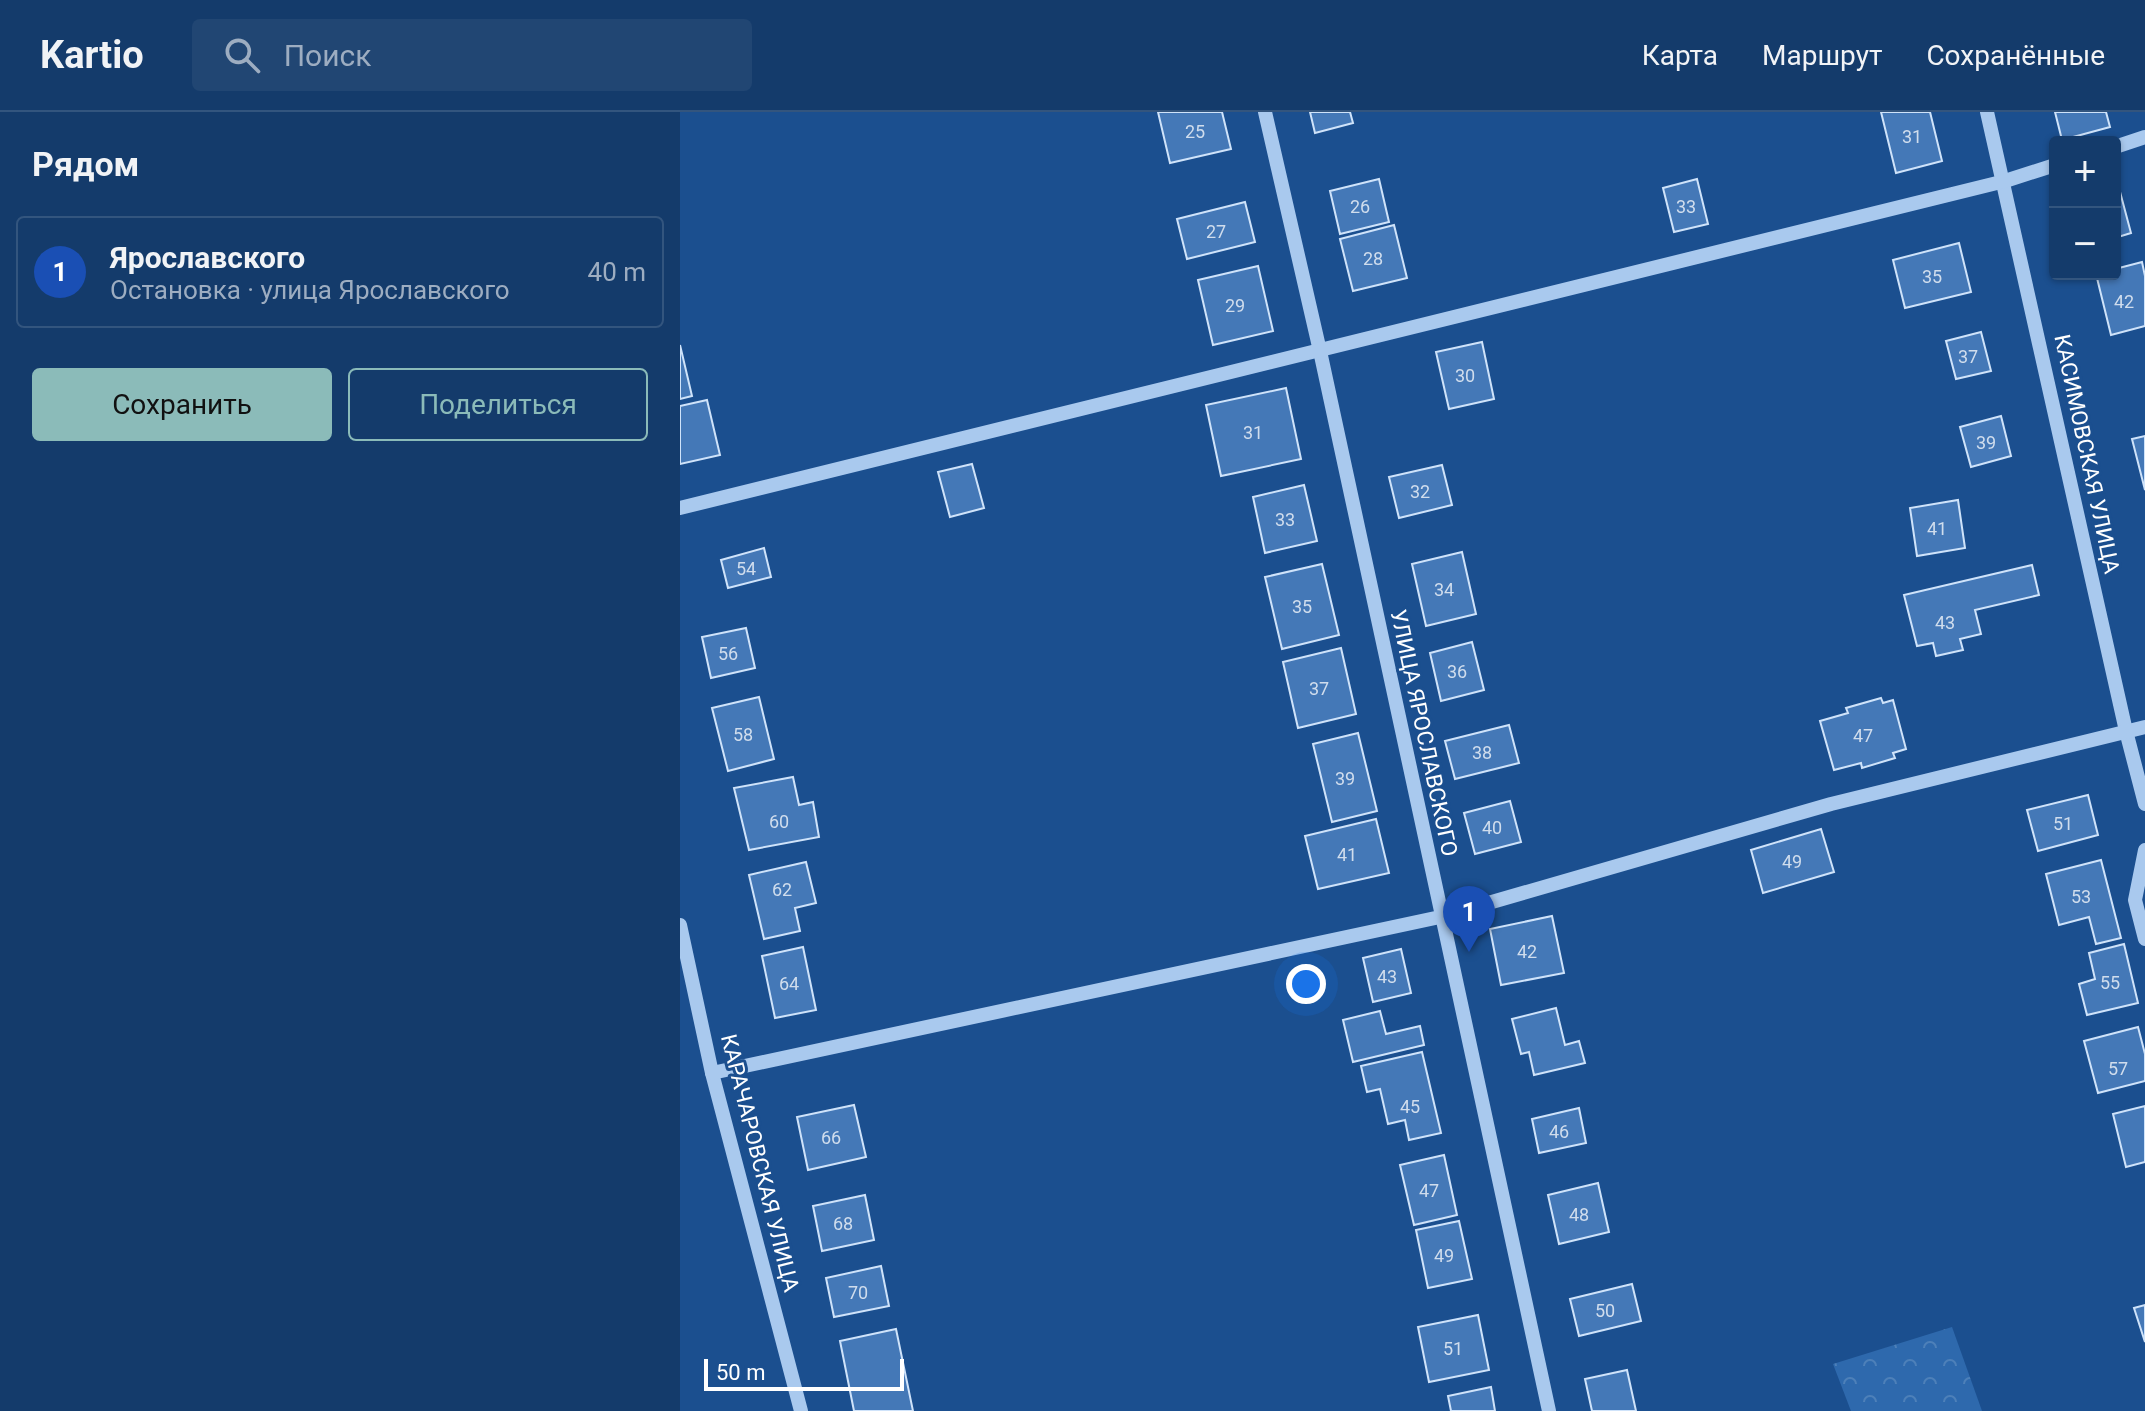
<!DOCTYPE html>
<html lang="ru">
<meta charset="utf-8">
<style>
body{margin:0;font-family:Roboto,sans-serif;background:#214673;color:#f1f3f6}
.controls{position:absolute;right:24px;top:24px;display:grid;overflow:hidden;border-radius:8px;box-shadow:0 2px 6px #0004}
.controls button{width:72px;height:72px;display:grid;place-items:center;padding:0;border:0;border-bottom:2px solid #33557e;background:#143b6b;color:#f1f3f6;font:40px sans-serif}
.scale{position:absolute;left:24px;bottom:20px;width:200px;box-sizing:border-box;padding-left:8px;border:4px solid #fff;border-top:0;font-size:22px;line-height:28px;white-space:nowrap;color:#fff;-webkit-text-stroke:6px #1b4f8f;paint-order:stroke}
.you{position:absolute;left:626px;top:872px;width:28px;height:28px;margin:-20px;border:6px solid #fff;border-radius:50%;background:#1a73e8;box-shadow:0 0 0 12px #1a73e833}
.badge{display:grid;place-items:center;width:52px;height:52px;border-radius:50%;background:#8bbbb9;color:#fff;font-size:26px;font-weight:700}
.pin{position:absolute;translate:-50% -66px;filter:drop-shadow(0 2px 4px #0008)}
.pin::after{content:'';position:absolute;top:42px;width:28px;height:24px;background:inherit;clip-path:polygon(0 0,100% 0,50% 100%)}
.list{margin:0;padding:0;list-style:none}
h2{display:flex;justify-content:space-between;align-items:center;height:104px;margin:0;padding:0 32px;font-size:34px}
h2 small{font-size:26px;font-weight:400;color:#9dadc1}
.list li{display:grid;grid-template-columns:52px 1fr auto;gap:24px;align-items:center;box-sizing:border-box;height:112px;margin:0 16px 16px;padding:0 16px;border:2px solid #33557e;border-radius:8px}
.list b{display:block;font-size:30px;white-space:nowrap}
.list p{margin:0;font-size:26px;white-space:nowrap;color:#9dadc1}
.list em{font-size:26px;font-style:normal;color:#9dadc1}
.actions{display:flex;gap:16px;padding:24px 32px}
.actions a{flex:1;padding:18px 0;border:2px solid #8bbbb9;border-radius:8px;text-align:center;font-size:28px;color:#8bbbb9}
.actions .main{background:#8bbbb9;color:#111}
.icon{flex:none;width:44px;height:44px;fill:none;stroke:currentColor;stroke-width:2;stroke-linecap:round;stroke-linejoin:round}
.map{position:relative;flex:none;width:1465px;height:1299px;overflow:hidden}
header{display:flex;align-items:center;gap:48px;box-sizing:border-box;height:112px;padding:0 40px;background:#143b6b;border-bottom:2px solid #33557e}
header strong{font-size:38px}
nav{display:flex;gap:44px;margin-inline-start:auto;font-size:28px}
.search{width:560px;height:72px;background:#214673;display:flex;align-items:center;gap:20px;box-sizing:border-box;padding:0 28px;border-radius:8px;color:#9dadc1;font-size:30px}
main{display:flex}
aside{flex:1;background:#143b6b}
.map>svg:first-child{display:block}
</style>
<header>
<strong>Kartio</strong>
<div class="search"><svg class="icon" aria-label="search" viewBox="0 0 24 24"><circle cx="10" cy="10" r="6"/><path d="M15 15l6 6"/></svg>Поиск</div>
<nav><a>Карта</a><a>Маршрут</a><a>Сохранённые</a></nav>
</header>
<main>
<aside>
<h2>Рядом<small></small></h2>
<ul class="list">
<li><span class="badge" style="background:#1a4fb4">1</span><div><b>Ярославского</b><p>Остановка · улица Ярославского</p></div><em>40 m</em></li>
</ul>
<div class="actions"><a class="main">Сохранить</a><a>Поделиться</a></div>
</aside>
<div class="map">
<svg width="1465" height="1299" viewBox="0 0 1465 1299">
<defs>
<pattern id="forest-crowns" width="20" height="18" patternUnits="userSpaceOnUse" patternTransform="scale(2)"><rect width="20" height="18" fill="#2e69ad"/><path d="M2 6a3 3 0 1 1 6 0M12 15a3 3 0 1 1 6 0" fill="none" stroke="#4d80b9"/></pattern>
</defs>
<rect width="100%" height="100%" fill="#1b4f8f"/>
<path fill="url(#forest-crowns)" d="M1272,1215L1302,1299H1171L1153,1252Z"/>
<g fill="#4478b7" stroke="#cfe3fa" stroke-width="2">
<path d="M478,0H542L551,37L490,51Z"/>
<path d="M630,0H670L673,11L635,21Z"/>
<path d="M1201,0H1250L1262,49L1216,61Z"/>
<path d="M1375,0H1426L1430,15L1382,28Z"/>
<path d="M1435,61L1451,121L1435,126Z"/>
<path d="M699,67L709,110L660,122L650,79Z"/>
<path d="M1017,67L1028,112L994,120L983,76Z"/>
<path d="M565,90L575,130L507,147L497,107Z"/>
<path d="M714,113L727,166L673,179L660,127Z"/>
<path d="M1279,131L1291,180L1225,196L1213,148Z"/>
<path d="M1462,150L1465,164V214L1431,223L1416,162H1435V157Z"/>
<path d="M578,154L593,219L533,233L518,168Z"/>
<path d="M1301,220L1311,259L1276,267L1266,229Z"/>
<path d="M802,230L814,287L769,297L756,240Z"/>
<path d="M0,233L12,284L0,287Z"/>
<path d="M606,276L621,347L541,364L526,293Z"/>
<path d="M27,288L40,343L0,352V294Z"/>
<path d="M1321,304L1331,344L1291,355L1280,315Z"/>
<path d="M1465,324V378L1452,327Z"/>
<path d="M292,352L304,396L270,405L258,360Z"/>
<path d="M762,353L772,393L719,406L709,365Z"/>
<path d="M624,373L637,429L585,441L573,385Z"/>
<path d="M1278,388L1285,436L1237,444L1230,396Z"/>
<path d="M84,436L91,465L48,476L41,448Z"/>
<path d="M782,440L796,502L746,514L732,452Z"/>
<path d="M642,452L659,523L602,537L585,465Z"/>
<path d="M1352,453L1359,483L1295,498L1301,522L1280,527L1283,538L1256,544L1253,531L1237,534L1224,483Z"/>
<path d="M66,516L75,556L31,566L22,525Z"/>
<path d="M792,530L804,578L761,589L750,541Z"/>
<path d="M661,536L676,602L618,616L603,550Z"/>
<path d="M79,585L94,647L48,659L32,596Z"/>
<path d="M1201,586L1203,591L1213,588L1226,637L1213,641L1215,646L1182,656L1181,651L1154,658L1140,609L1168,601L1166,596Z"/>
<path d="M829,613L839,651L775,667L765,629Z"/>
<path d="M678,621L697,699L652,710L633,632Z"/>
<path d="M113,665L119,693L133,690L139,725L69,738L54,676Z"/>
<path d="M1408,683L1418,723L1358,739L1347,698Z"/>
<path d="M830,689L841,730L795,742L784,701Z"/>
<path d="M696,707L709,761L638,777L625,724Z"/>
<path d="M1141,717L1154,760L1083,781L1071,738Z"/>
<path d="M1421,748L1441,826L1416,832L1409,805L1379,813L1366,762Z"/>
<path d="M126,750L136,791L115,796L120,819L84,827L69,763Z"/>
<path d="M872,804L884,861L821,873L810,817Z"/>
<path d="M1444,832L1458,891L1407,903L1399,872L1415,867L1409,841Z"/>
<path d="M123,835L136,898L95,906L82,844Z"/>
<path d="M721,837L731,881L693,890L683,846Z"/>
<path d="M876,896L885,933L899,929L905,951L854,963L849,940L841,942L832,907Z"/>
<path d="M700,899L706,922L740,914L744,933L673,950L663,908Z"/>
<path d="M1458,915L1465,942V969L1418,981L1404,929Z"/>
<path d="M742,940L761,1021L729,1028L725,1008L708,1012L700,977L687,980L681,954Z"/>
<path d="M174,993L186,1045L128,1058L117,1005Z"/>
<path d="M1465,994V1050L1446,1055L1433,1002Z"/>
<path d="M899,996L906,1031L859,1041L852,1007Z"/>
<path d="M764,1043L777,1103L734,1113L720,1053Z"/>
<path d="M918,1071L929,1120L879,1132L868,1083Z"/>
<path d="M185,1083L194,1128L142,1139L133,1094Z"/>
<path d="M779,1109L792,1167L748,1176L736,1118Z"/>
<path d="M201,1154L209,1194L154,1205L146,1166Z"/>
<path d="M952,1172L961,1209L899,1224L890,1187Z"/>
<path d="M1465,1193V1230L1454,1196Z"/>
<path d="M798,1203L809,1258L749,1270L738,1215Z"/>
<path d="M216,1217L233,1299H174L160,1229Z"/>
<path d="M947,1258L956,1299H912L905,1267Z"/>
<path d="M811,1275L815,1299H771L768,1284Z"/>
</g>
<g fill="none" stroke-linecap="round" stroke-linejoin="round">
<g stroke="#a9c9ee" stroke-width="14">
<path d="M585,0L640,239L869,1299"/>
<path d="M1307,0L1446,619L1465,692"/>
<path d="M1435,35L1465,25"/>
<path d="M0,396L1325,69L1375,53"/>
<path d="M1465,738L1455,788L1465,827"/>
<path d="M0,813L32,961L121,1299"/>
<path d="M32,961L760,805L1151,692L1465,615"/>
</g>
</g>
<g text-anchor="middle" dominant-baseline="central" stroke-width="6" stroke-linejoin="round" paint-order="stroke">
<g font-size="18" fill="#d0dded">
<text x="515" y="19">25</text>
<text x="1232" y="24">31</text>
<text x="680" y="94">26</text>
<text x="1006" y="94">33</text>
<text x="536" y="119">27</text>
<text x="693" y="146">28</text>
<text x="1252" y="164">35</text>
<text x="1444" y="189">42</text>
<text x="555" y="193">29</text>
<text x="1288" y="244">37</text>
<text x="785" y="263">30</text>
<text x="573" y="320">31</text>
<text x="1306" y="330">39</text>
<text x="740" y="379">32</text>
<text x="605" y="407">33</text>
<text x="1257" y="416">41</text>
<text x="66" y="456">54</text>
<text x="764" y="477">34</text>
<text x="622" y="494">35</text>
<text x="1265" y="510">43</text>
<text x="48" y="541">56</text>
<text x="777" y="559">36</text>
<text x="639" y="576">37</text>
<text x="63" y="622">58</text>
<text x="1183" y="623">47</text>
<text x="802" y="640">38</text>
<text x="665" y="666">39</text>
<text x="99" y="709">60</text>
<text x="1383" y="711">51</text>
<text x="812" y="715">40</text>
<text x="667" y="742">41</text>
<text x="1112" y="749">49</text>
<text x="102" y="777">62</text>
<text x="1401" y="784">53</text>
<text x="847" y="839">42</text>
<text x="707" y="864">43</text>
<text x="1430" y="870">55</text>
<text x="109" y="871">64</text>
<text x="1438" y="956">57</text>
<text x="730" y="994">45</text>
<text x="879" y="1019">46</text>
<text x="151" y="1025">66</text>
<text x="749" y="1078">47</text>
<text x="899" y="1102">48</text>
<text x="163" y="1111">68</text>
<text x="764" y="1143">49</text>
<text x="178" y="1180">70</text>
<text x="925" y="1198">50</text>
<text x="773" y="1236">51</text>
</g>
<g font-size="22" fill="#fff" stroke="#1b4f8f">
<text transform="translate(1407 342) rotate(78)">КАСИМОВСКАЯ УЛИЦА</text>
<text transform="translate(744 621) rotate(78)">УЛИЦА ЯРОСЛАВСКОГО</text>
<text transform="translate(80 1051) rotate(76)">КАРАЧАРОВСКАЯ УЛИЦА</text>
</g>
</g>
</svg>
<div class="controls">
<button>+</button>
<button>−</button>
</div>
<div class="scale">50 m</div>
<div class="you"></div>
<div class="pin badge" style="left:789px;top:840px;background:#1a4fb4">1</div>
</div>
</main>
